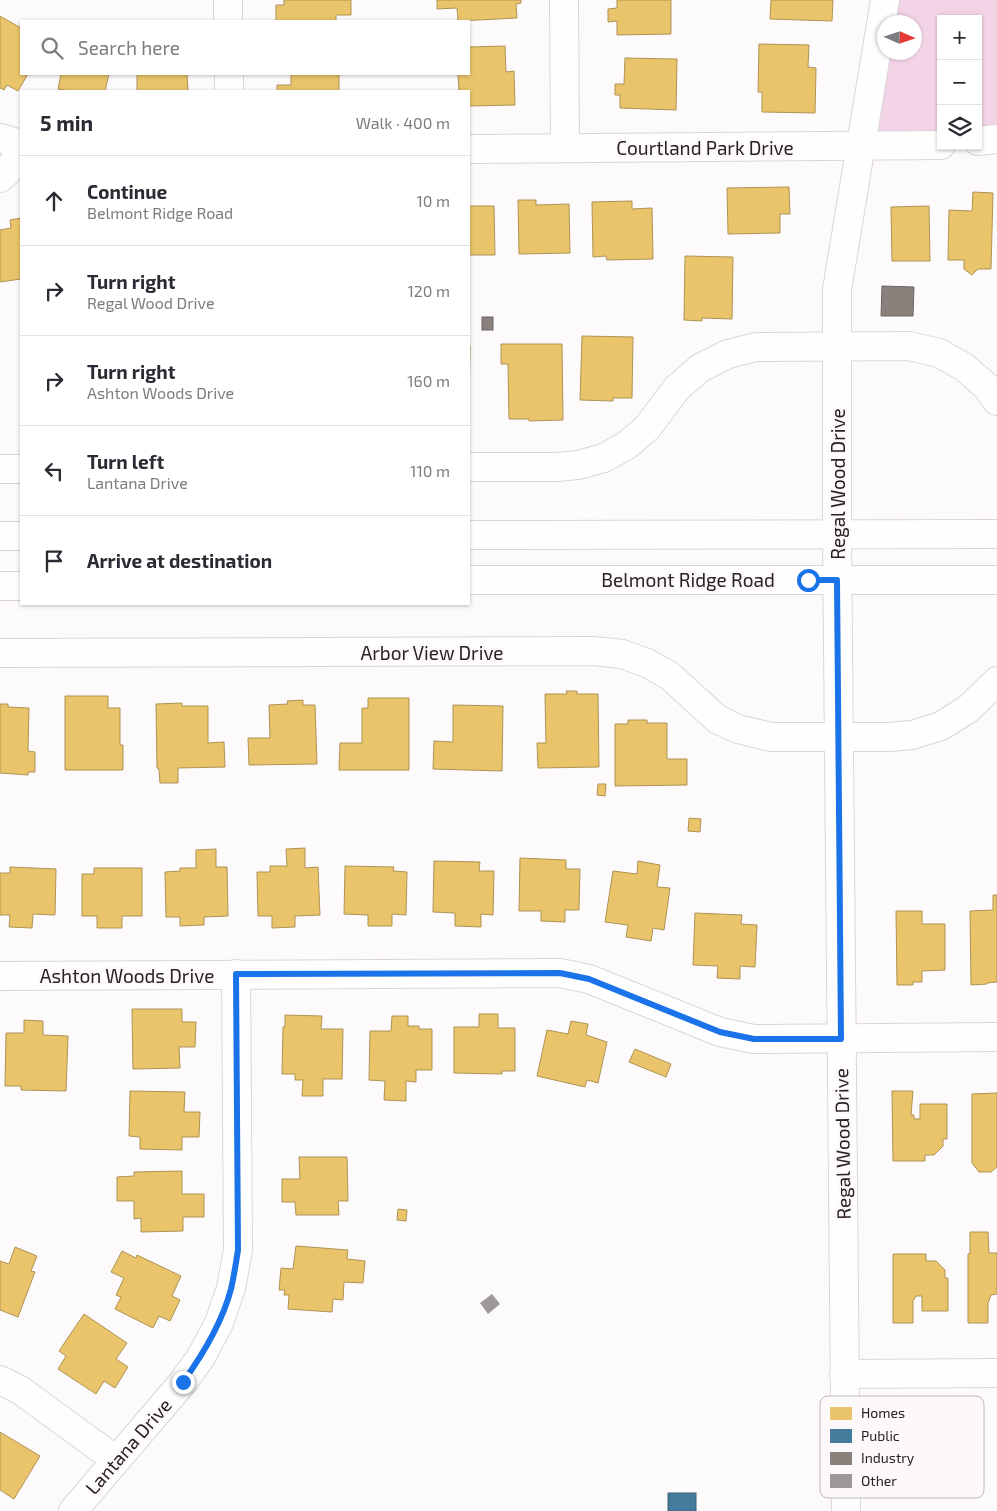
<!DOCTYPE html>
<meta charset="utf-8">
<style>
body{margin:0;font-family:"Exo 2",sans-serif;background:#f2f2f3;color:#2b2b33}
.controls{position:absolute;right:15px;top:15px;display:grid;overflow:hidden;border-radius:0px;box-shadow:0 1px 4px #0004}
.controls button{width:45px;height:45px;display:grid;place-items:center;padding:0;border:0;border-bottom:1px solid #e1e1e2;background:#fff;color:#2b2b33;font:25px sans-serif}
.compass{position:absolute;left:877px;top:15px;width:45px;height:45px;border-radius:50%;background:#fff;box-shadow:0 1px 4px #0004;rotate:93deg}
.stop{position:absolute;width:15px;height:15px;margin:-11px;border:4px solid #1a73e8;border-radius:50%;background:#fff}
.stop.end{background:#1a73e8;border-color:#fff;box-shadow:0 1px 5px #0008}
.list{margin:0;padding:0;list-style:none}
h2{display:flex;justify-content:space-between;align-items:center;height:65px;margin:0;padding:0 20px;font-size:21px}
h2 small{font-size:16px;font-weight:400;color:#7c7c81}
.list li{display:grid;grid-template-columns:32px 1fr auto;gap:15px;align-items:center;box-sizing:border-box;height:90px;padding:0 20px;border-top:1px solid #e1e1e2}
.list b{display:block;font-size:19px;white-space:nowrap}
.list p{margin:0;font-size:16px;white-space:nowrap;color:#7c7c81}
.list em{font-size:16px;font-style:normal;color:#7c7c81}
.icon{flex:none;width:28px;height:28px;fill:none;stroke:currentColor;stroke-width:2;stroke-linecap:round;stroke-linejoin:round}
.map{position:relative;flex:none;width:997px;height:1511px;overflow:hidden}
.search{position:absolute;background:#fff;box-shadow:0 1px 4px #0004;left:20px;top:20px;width:450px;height:55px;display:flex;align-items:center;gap:12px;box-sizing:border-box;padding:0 18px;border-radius:0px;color:#7c7c81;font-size:19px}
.panel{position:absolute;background:#fff;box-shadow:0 1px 4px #0004;left:20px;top:90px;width:450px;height:515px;border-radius:0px}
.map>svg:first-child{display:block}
</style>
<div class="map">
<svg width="997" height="1511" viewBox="0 0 997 1511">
<rect width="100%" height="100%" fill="#fcfafb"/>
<path fill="#f2d4e6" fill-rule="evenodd" d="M885,0H997V139L978,141V19H941V145L861,146ZM884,22H914V52H884Z"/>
<g fill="#e9c46a" stroke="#af9355">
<path d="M284,0H351V15H336V21H276V5H284Z"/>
<path d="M437,0H521V3L516,4L517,18L458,21L457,8L437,9Z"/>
<path d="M617,0H671V34L617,35V21L608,22V9L617,8Z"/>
<path d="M771,0H833L832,21L770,19Z"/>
<path d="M0,16L21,28V74H28L18,91L7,85L4,90L0,88Z"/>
<path d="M759,44L809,45L808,67L816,68L815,113L762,112V92H758Z"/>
<path d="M505,46L506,72L514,71L515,105L469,106V91H459L458,74H469V47Z"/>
<path d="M625,58L677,59L676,110L620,108V95H615V84H624Z"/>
<path d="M61,74H109L105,91H69L58,89Z"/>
<path d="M137,74H187L188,91H137Z"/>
<path d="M291,74H339V91H277V85H291Z"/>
<path d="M789,187L790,214H780V233L728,234L727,188Z"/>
<path d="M973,192L993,193L991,269H978L972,275L964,269V260H948L949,210L972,211Z"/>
<path d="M518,200H536V205L569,204L570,253L519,254Z"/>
<path d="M632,201V209L652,208L653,259L607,260L606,256L593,257L592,202Z"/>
<path d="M469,206H494L495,255H469Z"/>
<path d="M929,206L930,261H892L891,207Z"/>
<path d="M21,218V279L0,282V230L11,228L10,220Z"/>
<path d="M685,256L733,257L732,319L702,318V321L684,320Z"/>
<path d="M582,336L633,337L632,398H613V401L580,400Z"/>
<path d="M501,344H562L563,420L529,421V419H509L508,364H501Z"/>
<path d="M469,346H470L469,416Z"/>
<path d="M566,691H577V694H598L599,767L538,768L537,743H546L545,694H567Z"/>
<path d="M65,696H108V708H120V745H123V770H65Z"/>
<path d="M368,698H409V770H339L340,743H362V708H368Z"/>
<path d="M303,700V705H315L317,764L249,765L248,738H270L269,705L288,704L287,701Z"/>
<path d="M182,703V706H208V743L224,742L225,767L178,768V783H160L159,769L157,768L156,704Z"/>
<path d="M0,704H8V707L29,708L28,751L35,752V772H28V775L0,773Z"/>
<path d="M453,705L503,706L502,771L433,769L434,741L453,742Z"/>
<path d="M628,720H647V723H667V759H687V785L615,786V724H628Z"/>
<path d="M598,784H606L605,796L597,795Z"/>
<path d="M689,818L701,819L700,832L688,831Z"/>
<path d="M305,848V868L318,867L320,915L295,916V927L272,928V916H258L257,872H270V866H287L286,849Z"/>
<path d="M216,849V867H227L228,916L204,917V925L180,926V917H166L165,872L180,871V868H196V850Z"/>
<path d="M520,858L566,860V869H580L579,910H565V922L541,921V911H519Z"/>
<path d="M434,861L480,862L479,871H494L493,915L481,914V927L455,926V913L433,912Z"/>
<path d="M638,861L660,865L657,887L670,888L664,930L653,928L651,941L626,937L628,925L605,922L613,871L637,874Z"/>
<path d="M345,866L394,867L393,871L407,872L406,915L392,914V926H368V915L344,914Z"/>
<path d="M10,867L56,869L55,915L33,914L32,928L9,927L10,915H0V873H10Z"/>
<path d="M94,868H142V916H122V928H97V916H82V874H94Z"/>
<path d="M993,895H997V982L987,983V984L971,985L970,911L993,910Z"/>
<path d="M896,911H922V924H945V970L922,971V982H913V985H897Z"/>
<path d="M695,913L742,915L741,924L757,925L755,967L740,966V979L717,978L718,966L693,965Z"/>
<path d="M132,1009H182V1022H196L195,1047H179L180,1068L133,1069Z"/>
<path d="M479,1014H498V1028H515V1071H502V1074L454,1073V1027H479Z"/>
<path d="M285,1015L322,1016L321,1029H343L342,1079H323V1096H302L303,1080H295V1074H282L283,1027H285Z"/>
<path d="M392,1016H408V1026H419V1029H432V1070H416V1082L406,1081V1101L384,1100L385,1081L369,1080L370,1031H391Z"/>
<path d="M24,1020L43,1021V1035L68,1036L66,1091L21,1090V1086H5L6,1033H24Z"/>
<path d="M571,1021L588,1024L586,1035L607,1042L598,1083L587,1080L585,1087L537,1076L547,1030L568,1034Z"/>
<path d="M635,1049L671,1064L666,1077L629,1062Z"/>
<path d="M130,1091L185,1092L184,1112H200L199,1137H182V1150L140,1149V1137L129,1136Z"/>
<path d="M892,1091H913L911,1115H914V1119H920V1104H947V1139H943V1146L934,1155H925V1161H893Z"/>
<path d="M997,1093V1167L991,1172H979L972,1163V1094Z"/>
<path d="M299,1157H347L348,1201H338L339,1215H296L295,1202H282V1179H300Z"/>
<path d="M182,1171V1194H204V1217H183V1231L141,1232V1218L134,1219V1201H117V1177L134,1176V1172Z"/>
<path d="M398,1209L407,1210L406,1221L397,1220Z"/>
<path d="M970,1232H988L989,1253H997V1294L991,1295L988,1303V1323H968V1254L970,1253Z"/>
<path d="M296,1246L348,1250L347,1259L365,1261L363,1283L344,1282L343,1300L333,1299L332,1312L288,1309L289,1295H284L285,1290H279L281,1268L293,1269Z"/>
<path d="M15,1247L37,1256L31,1271L35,1272L18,1317L0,1310V1261L9,1264Z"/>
<path d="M122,1251L136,1258L137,1255L181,1276L172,1296L180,1300L170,1321L159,1316L153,1328L115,1309L121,1297L116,1295L124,1278L111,1272Z"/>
<path d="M893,1254H926V1261H936L945,1270V1278H948V1311H922V1296H916L913,1301V1323H893Z"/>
<path d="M84,1314L127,1343L116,1359L128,1367L115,1388L104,1381L96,1394L58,1369L66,1356L59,1351Z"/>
<path d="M0,1432L40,1456L14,1499L0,1490Z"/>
</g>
<rect fill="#457b9d" stroke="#3d6079" x="668" y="1493" width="28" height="18"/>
<g fill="#8a817c" stroke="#6d6462">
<path d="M882,286L914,287L913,316H881Z"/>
<rect x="482" y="317" width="11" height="13"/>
</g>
<path fill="#9d999b" d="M492,1294L500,1304L488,1314L480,1303Z"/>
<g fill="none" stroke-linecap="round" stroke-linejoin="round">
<defs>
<g id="minor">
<path d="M228,0V21"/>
<path d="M564,0L565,148"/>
<path d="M229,74V91"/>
<path d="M0,138L21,144"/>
<path d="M978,141L997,139"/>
<path d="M469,149L941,145"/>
<path d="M0,178C10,171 16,159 21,149"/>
<path d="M469,467H556L578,465L604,458L627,445L647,428L677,388L700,368L728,354L756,347L909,346L939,353L964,367L986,386L997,401"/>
<path d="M0,469H21"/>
<path d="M0,653L593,651L622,654L647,663L670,676L717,719L738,729L771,737H890L912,735L941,726L968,709L997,681"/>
<path d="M0,976L560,973L589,979L720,1032L754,1039L997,1037"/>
<path d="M844,1374L997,1373"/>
<path d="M0,1380L20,1390L116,1460"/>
<path d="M73,1511L183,1382L201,1357L219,1323L231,1288L238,1250L236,974"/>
<path d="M846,1511L837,535V290L885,0"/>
</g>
<g id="major">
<path d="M469,535L997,534"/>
<path d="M0,536H21"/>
<path d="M469,580H997"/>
<path d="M0,586H21"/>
</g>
</defs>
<use href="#minor" stroke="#dbd5d9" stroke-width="30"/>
<use href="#major" stroke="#dbd5d9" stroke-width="30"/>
<use href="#minor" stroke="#fffefe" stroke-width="28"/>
<use href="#major" stroke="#fffefe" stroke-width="28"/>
</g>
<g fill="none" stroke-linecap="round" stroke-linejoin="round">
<path stroke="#1a73e8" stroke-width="6" d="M183,1382C204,1353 222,1323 231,1289C234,1276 236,1263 238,1250L236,974L560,973L589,979L720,1032L754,1039H841L837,580H808"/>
</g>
<g text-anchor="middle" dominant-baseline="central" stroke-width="5" stroke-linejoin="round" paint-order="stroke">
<g font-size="19" fill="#292125" stroke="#fdf9fb">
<text x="705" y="147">Courtland Park Drive</text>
<text transform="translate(837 484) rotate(-90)">Regal Wood Drive</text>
<text x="688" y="579">Belmont Ridge Road</text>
<text x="432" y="652">Arbor View Drive</text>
<text x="127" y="975">Ashton Woods Drive</text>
<text transform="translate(842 1144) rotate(-91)">Regal Wood Drive</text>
<text transform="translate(128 1446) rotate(-49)">Lantana Drive</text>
</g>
</g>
<rect x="820" y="1396" width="164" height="102" rx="8" fill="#fdf9fb" stroke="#bdb8bb" stroke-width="1"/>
<rect x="830" y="1407" width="22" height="13" fill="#e9c46a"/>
<rect x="830" y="1429" width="22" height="14" fill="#457b9d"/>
<rect x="830" y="1452" width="22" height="13" fill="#8a817c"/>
<rect x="830" y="1474" width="22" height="14" fill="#9d999b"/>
<g font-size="14" fill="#292125">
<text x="861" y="1418">Homes</text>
<text x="861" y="1441">Public</text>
<text x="861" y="1463">Industry</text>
<text x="861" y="1486">Other</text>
</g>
</svg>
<div class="controls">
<button>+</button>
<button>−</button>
<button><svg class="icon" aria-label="layers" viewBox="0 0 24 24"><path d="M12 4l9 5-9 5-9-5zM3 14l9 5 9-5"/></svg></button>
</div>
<svg class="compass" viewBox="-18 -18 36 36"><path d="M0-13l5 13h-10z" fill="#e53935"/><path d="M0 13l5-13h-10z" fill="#7c7c81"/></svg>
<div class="stop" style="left:808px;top:580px"></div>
<div class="stop end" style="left:183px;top:1382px"></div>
<div class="search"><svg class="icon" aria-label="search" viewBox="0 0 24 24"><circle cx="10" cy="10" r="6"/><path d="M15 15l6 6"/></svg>Search here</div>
<section class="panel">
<h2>5 min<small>Walk · 400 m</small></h2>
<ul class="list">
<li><svg class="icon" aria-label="ahead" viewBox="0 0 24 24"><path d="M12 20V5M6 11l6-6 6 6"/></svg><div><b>Continue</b><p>Belmont Ridge Road</p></div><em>10 m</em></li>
<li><svg class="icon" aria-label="right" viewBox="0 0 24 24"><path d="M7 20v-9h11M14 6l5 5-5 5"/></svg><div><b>Turn right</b><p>Regal Wood Drive</p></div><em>120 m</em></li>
<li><svg class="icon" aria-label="right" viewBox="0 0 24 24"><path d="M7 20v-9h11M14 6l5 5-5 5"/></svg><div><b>Turn right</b><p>Ashton Woods Drive</p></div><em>160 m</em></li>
<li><svg class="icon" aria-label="left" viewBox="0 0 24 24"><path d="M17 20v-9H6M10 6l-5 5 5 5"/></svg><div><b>Turn left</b><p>Lantana Drive</p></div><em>110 m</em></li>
<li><svg class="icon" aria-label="arrive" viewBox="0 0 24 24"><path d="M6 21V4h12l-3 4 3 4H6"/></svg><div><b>Arrive at destination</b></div></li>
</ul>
</section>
</div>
